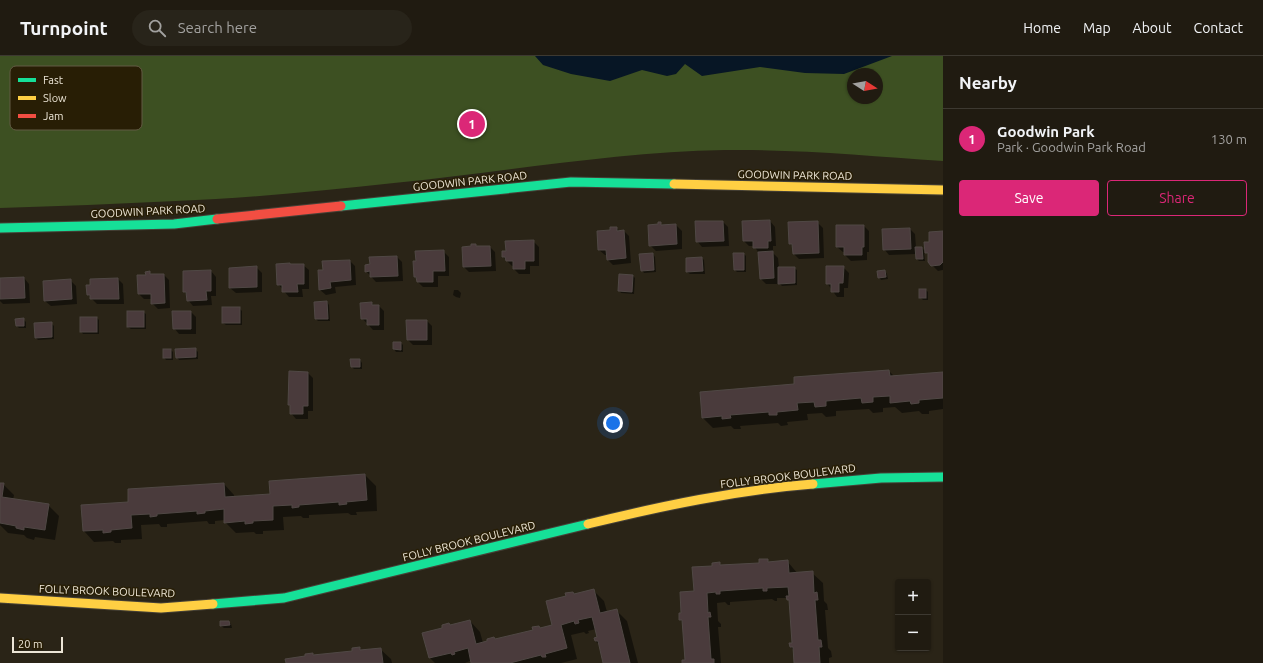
<!DOCTYPE html>
<meta charset="utf-8">
<style>
body{margin:0;font-family:Ubuntu,sans-serif;background:#28241a;color:#f1f3f6}
.controls{position:absolute;right:12px;bottom:12px;display:grid;overflow:hidden;border-radius:4px;box-shadow:0 1px 3px #0004}
.controls button{width:36px;height:36px;display:grid;place-items:center;padding:0;border:0;border-bottom:1px solid #3d3931;background:#201b11;color:#f1f3f6;font:20px sans-serif}
.compass{position:absolute;left:847px;top:12px;width:36px;height:36px;border-radius:50%;background:#201b11;box-shadow:0 1px 3px #0004;rotate:101deg}
.scale{position:absolute;left:12px;bottom:10px;width:51px;box-sizing:border-box;padding-left:4px;border:2px solid #ece5d6;border-top:0;font-size:11px;line-height:14px;white-space:nowrap;color:#ece5d6;-webkit-text-stroke:3px #281e05;paint-order:stroke}
.you{position:absolute;left:613px;top:367px;width:14px;height:14px;margin:-10px;border:3px solid #fff;border-radius:50%;background:#1a73e8;box-shadow:0 0 0 6px #1a73e833}
.badge{display:grid;place-items:center;width:26px;height:26px;border-radius:50%;background:#db2777;color:#fff;font-size:13px;font-weight:700}
.pin{position:absolute;translate:-50% -50%;border:2px solid #fff;box-shadow:0 1px 4px #0006}
.list{margin:0;padding:0;list-style:none}
h2{display:flex;justify-content:space-between;align-items:center;height:52px;margin:0;padding:0 16px;font-size:17px}
h2 small{font-size:13px;font-weight:400;color:#a2a19f}
.list li{display:grid;grid-template-columns:26px 1fr auto;gap:12px;align-items:center;box-sizing:border-box;height:60px;padding:0 16px;border-top:1px solid #3d3931}
.list b{display:block;font-size:15px;white-space:nowrap}
.list p{margin:0;font-size:13px;white-space:nowrap;color:#a2a19f}
.list em{font-size:13px;font-style:normal;color:#a2a19f}
.actions{display:flex;gap:8px;padding:12px 16px}
.actions a{flex:1;padding:9px 0;border:1px solid #db2777;border-radius:4px;text-align:center;font-size:14px;color:#db2777}
.actions .main{background:#db2777;color:#fff}
.icon{flex:none;width:22px;height:22px;fill:none;stroke:currentColor;stroke-width:2;stroke-linecap:round;stroke-linejoin:round}
.map{position:relative;flex:none;width:943px;height:607px;overflow:hidden}
header{display:flex;align-items:center;gap:24px;box-sizing:border-box;height:56px;padding:0 20px;background:#201b11;border-bottom:1px solid #3d3931}
header strong{font-size:19px}
nav{display:flex;gap:22px;margin-inline-start:auto;font-size:14px}
.search{width:280px;height:36px;background:#28241a;display:flex;align-items:center;gap:10px;box-sizing:border-box;padding:0 14px;border-radius:22px;color:#a2a19f;font-size:15px}
main{display:flex}
aside{flex:1;background:#201b11}
.map>svg:first-child{display:block}
</style>
<header>
<strong>Turnpoint</strong>
<div class="search"><svg class="icon" aria-label="search" viewBox="0 0 24 24"><circle cx="10" cy="10" r="6"/><path d="M15 15l6 6"/></svg>Search here</div>
<nav><a>Home</a><a>Map</a><a>About</a><a>Contact</a></nav>
</header>
<main>
<div class="map">
<svg width="943" height="607" viewBox="0 0 943 607">
<rect width="100%" height="100%" fill="#2a2417"/>
<path fill="#3d5022" fill-rule="evenodd" d="M0,0H943V105C870,100 798,93 725,94C614,96 504,116 394,127C321,135 249,142 176,145C117,148 59,150 0,152ZM853,18H877V42H853Z"/>
<path fill="#071625" d="M535,0H892L844,18L805,17L760,11L702,20L685,8L676,18L667,20L642,14L610,25L571,18L543,9Z"/>
<g fill="#0007">
<path d="M770,165L775,171L776,190H773V197L778,202L779,212H794L797,214V229L782,230L780,228H766L761,223L759,197L754,190H749L744,185Z"/>
<path d="M723,166L728,171L729,190L702,191L697,185Z"/>
<path d="M817,166L823,172L824,202L799,203L794,198V191L790,188Z"/>
<path d="M660,167L663,170L676,169L682,175V193L656,195L650,189Z"/>
<path d="M864,170L869,175V196H867V204L851,205L845,199V196H843L837,191Z"/>
<path d="M616,172L620,175H624L629,180L631,207L613,209L608,204L607,199H605L599,194L611,175Z"/>
<path d="M910,173L915,178L916,192H922L926,196L930,187L943,177V214L938,215L929,206V199L924,195L925,205H919L917,203L916,198L889,199L884,193Z"/>
<path d="M533,185L539,191V210H530V218H519L514,213V210H512L503,201L507,196Z"/>
<path d="M475,189L478,191H490L495,196L496,215L469,216L464,211L472,191Z"/>
<path d="M443,195L449,201V220H438V231H423L418,226L417,223L415,221Z"/>
<path d="M653,198L655,201L656,216L644,217L642,214Z"/>
<path d="M744,198L746,200V216H737L735,214Z"/>
<path d="M397,201L402,206L403,225L376,226L366,215Z"/>
<path d="M702,202L704,204L705,218H690L687,216Z"/>
<path d="M350,205L355,210L356,229L335,231L336,237L326,239L320,234Z"/>
<path d="M303,209L309,214V233H302L303,241H289L278,228Z"/>
<path d="M256,211L262,217V236L236,237L230,232V213Z"/>
<path d="M843,211L849,217L848,232H844V241H837L827,227Z"/>
<path d="M211,215L216,221V240H211L212,249L193,250L188,244L187,239L184,235Z"/>
<path d="M885,215L887,218L888,223L881,224L879,221Z"/>
<path d="M149,216L152,219H164L169,224L170,252L158,253L152,247V243H144L139,238Z"/>
<path d="M633,220L635,222L634,238L621,237L619,234Z"/>
<path d="M24,222L29,228L30,247L3,248L0,245V223Z"/>
<path d="M118,223L123,228L124,248H97L88,239Z"/>
<path d="M70,224L76,230L77,248L51,250L45,245Z"/>
<path d="M454,234H458L461,237L460,242L456,241L453,239Z"/>
<path d="M926,234L928,236V244H923L920,241Z"/>
<path d="M327,246L329,249L330,265H318L316,263Z"/>
<path d="M372,247L374,250H379L384,255V274H373L362,262Z"/>
<path d="M239,252L242,255V269H226L223,267Z"/>
<path d="M143,256L146,258V273H131L128,271Z"/>
<path d="M191,256L196,261V278H179L174,272Z"/>
<path d="M97,262L99,264V278H83L81,275Z"/>
<path d="M23,263L26,266V272H19L17,270Z"/>
<path d="M427,265L432,270V289H413L408,284Z"/>
<path d="M51,267L54,270V283L38,284L36,282Z"/>
<path d="M401,287L403,289V296H396L394,293Z"/>
<path d="M195,293L198,296V303L179,304L177,301Z"/>
<path d="M171,294L173,296V304H166L164,301Z"/>
<path d="M360,304L362,307V313H354L352,311Z"/>
<path d="M889,315L895,321L943,317V353L929,355V358H922L919,355L902,357L895,351L883,352V356L873,357L869,353L836,355V360L826,361L822,357L807,358L808,364L787,366L788,369L781,370L778,367L740,370L741,373H734L731,370L713,372L702,361L795,329Z"/>
<path d="M290,317H308L313,322V355H308V363H296L291,357V351L289,349Z"/>
<path d="M365,419L376,430L377,455L356,456L357,459H351L348,457L309,459V462H303L301,460L283,461L284,474L263,475V478H256L254,476L236,477L225,466V464L215,465V468H209L207,465L167,468V471H161L159,468L141,469L142,483L121,484V487H115L113,485L94,486L84,475L82,450L129,447L224,428L234,439V441L271,439Z"/>
<path d="M0,428H3L14,439L13,444L48,449L59,460L55,484L35,481L34,484L27,482L24,479L8,477L0,469Z"/>
<path d="M767,504L770,507L787,505L798,518L812,517L823,527L824,545L827,548L828,554H825L828,592L831,595L832,601L829,602V607H795L794,595L791,591L794,588L791,547L787,542H777V545H775L772,543L730,546V549H728L725,546L717,547L718,565L721,568V571H718L721,607H683L686,604L683,567L680,563L695,536L713,511L719,507L722,510L760,507Z"/>
<path d="M593,534L604,545L607,556L616,554L627,565L638,607H604L600,589L595,585L598,582L596,573L588,575L589,577L586,578L584,576L571,579L577,603L561,607H472V604L465,607H435L430,602L444,572L449,568L451,570L470,565L480,576L483,587L534,575L539,571L541,573L553,570L567,541L573,537L575,539Z"/>
<path d="M221,566H229L231,568L232,572H224L221,570Z"/>
<path d="M360,592L362,595L380,593L391,603L392,607H287L306,601L313,598L315,600L353,596Z"/>
</g>
<g fill="#4a3b3c" stroke="#504845">
<path d="M770,164L771,185H768V192H753V185H743L742,165Z"/>
<path d="M695,165H723L724,185L696,186Z"/>
<path d="M818,165L819,197L793,198L792,188H789L788,166Z"/>
<path d="M658,166H661V169L676,168L677,188L649,190L648,169L658,168Z"/>
<path d="M836,169H864V191H862V199H844V191H836Z"/>
<path d="M610,171H617V175L624,174L626,202L607,204L606,194H598L597,175L610,174Z"/>
<path d="M910,172L911,193L883,194L882,173Z"/>
<path d="M943,175V206L940,209L931,210L928,206V197H925L924,186H929V176Z"/>
<path d="M534,184V205H525V213H513V205H506L505,201H502V195H506L505,185Z"/>
<path d="M471,188H476V190H490L491,210L463,211L462,191L471,190Z"/>
<path d="M915,191H922L923,203H916Z"/>
<path d="M444,194L445,215H433V226H417L416,221H414L413,205H416L415,195Z"/>
<path d="M773,195L774,222L760,223L758,196Z"/>
<path d="M653,197L654,214L641,215L639,198Z"/>
<path d="M733,197H744V214H734Z"/>
<path d="M397,200L398,220L370,221V215L365,216V209L370,208L369,201Z"/>
<path d="M702,201L703,215L686,216V202Z"/>
<path d="M350,204L351,224L330,226L331,232L319,234L318,214H323L322,205Z"/>
<path d="M290,207V208H304V228H297L298,236H282V229H277L276,208Z"/>
<path d="M257,210V231L229,232V212Z"/>
<path d="M826,210H844L843,227H839V236H831V228H826Z"/>
<path d="M778,211H795V227L778,228Z"/>
<path d="M211,214V235H206L207,244L187,245L186,236H183V215Z"/>
<path d="M885,214L886,221L878,222L877,215Z"/>
<path d="M150,215V218H164L165,247L151,248V238H138L137,219H146L145,216Z"/>
<path d="M619,218L633,219L632,236L618,235Z"/>
<path d="M24,221L25,242L0,243V222Z"/>
<path d="M118,222L119,243H90V239H87L86,229H90V223Z"/>
<path d="M71,223L72,243L44,245L43,225Z"/>
<rect x="919" y="233" width="7" height="9"/>
<path d="M327,245L328,263H315L314,246Z"/>
<path d="M372,246V249H379V269H367V263H361L360,247Z"/>
<rect x="222" y="251" width="18" height="16"/>
<rect x="127" y="255" width="17" height="16"/>
<path d="M172,255H191V273H173Z"/>
<rect x="80" y="261" width="17" height="15"/>
<path d="M24,262V270H16L15,263Z"/>
<path d="M406,264H427V284H407Z"/>
<path d="M52,266V281L35,282L34,267Z"/>
<path d="M393,286H401V294L393,293Z"/>
<path d="M196,292V301L176,302L175,293Z"/>
<rect x="163" y="293" width="8" height="9"/>
<path d="M350,303H360V311H351Z"/>
<path d="M889,314L890,320L943,316V342L919,344V347L911,348L910,345L890,347V340L873,341V346L862,347L861,342L826,345V350L815,351L814,346L797,347L798,354L777,356V359H769V356L730,359L731,362L722,363V360L702,362L700,336L794,328V321Z"/>
<path d="M289,315L308,316V350H303V358H290V349H288Z"/>
<path d="M365,418L367,444L346,446L347,448L339,449V446L299,449V451L292,452V449L273,450V464L253,465V467L245,468V465L224,467V453L205,455V457L197,458V455L157,458V460L150,461V458L131,459L132,472L111,474V476L103,477V474L83,475L81,449L128,446V433L224,427L225,441L270,438L269,425Z"/>
<path d="M0,427H4L2,441L49,448L45,474L24,471V474L16,472V470L0,467Z"/>
<path d="M759,503H768V506L788,504L789,517L813,515L814,537L817,536L818,544H815L818,584H821L822,591H819L820,607H794L793,591H790L789,587H792L789,544H787L786,540H789L788,531L767,532V535H763V532L720,535V538H716V536L707,537L708,557L710,556L711,561H708L711,603H714V607H682V604H685L682,564H679V557H681L680,536L694,535L692,511L712,510V507L720,506V509L759,507Z"/>
<path d="M594,533L600,557L617,553L630,607H603L598,585H595L594,582L597,581L592,561L578,564L579,567L575,568L574,565L561,569L567,592L545,598L546,601H542L541,599L510,607H471L468,592L454,596L455,598L452,599L451,597L429,602L422,577L442,572V569L449,567L450,569L470,564L476,588L487,585V583L494,581L495,583L533,574L532,571L539,570L540,572L552,569L546,545L566,540L565,537L573,536L574,538Z"/>
<path d="M220,565H229L230,569L220,570Z"/>
<path d="M360,591V594L381,592L383,607H286L285,603L305,600V598L313,597V599L352,595V592Z"/>
</g>
<g fill="none" stroke-linecap="round" stroke-linejoin="round">
<defs>
<g id="fast">
<path d="M341,150L571,126L674,128"/>
<path d="M0,172L174,168L217,163"/>
<path d="M813,428L881,422L943,421"/>
<path d="M213,548L284,542L588,468"/>
</g>
<g id="slow">
<path d="M674,128L943,134"/>
<path d="M588,468C662,450 737,434 813,428"/>
<path d="M0,542L161,552L213,548"/>
</g>
<path id="jam" d="M217,163L341,150"/>
</defs>
<use href="#fast" stroke="#464137" stroke-width="11"/>
<use href="#slow" stroke="#464137" stroke-width="11"/>
<use href="#jam" stroke="#464137" stroke-width="11"/>
<use href="#fast" stroke="#16e098" stroke-width="9"/>
<use href="#slow" stroke="#ffcf43" stroke-width="9"/>
<use href="#jam" stroke="#f24e42" stroke-width="9"/>
</g>
<g text-anchor="middle" dominant-baseline="central" stroke-width="3" stroke-linejoin="round" paint-order="stroke">
<g font-size="11" fill="#ece5d6" stroke="#281e05">
<text transform="translate(795 119) rotate(1)">GOODWIN PARK ROAD</text>
<text transform="translate(470 125) rotate(-6)">GOODWIN PARK ROAD</text>
<text transform="translate(148 155) rotate(-3)">GOODWIN PARK ROAD</text>
<text transform="translate(788 420) rotate(-7)">FOLLY BROOK BOULEVARD</text>
<text transform="translate(469 485) rotate(-14)">FOLLY BROOK BOULEVARD</text>
<text transform="translate(107 535) rotate(2)">FOLLY BROOK BOULEVARD</text>
</g>
</g>
<rect x="10" y="10" width="132" height="64" rx="6" fill="#281e05" stroke="#635a44" stroke-width="1"/>
<rect x="18" y="22" width="18" height="4" fill="#16e098"/>
<rect x="18" y="40" width="18" height="4" fill="#ffcf43"/>
<rect x="18" y="58" width="18" height="4" fill="#f24e42"/>
<g font-size="11" fill="#ece5d6">
<text x="43" y="28">Fast</text>
<text x="43" y="46">Slow</text>
<text x="43" y="64">Jam</text>
</g>
</svg>
<div class="controls">
<button>+</button>
<button>−</button>
</div>
<svg class="compass" viewBox="-18 -18 36 36"><path d="M0-13l5 13h-10z" fill="#e53935"/><path d="M0 13l5-13h-10z" fill="#a2a19f"/></svg>
<div class="scale">20 m</div>
<div class="you"></div>
<div class="pin badge" style="left:472px;top:68px">1</div>
</div>
<aside>
<h2>Nearby<small></small></h2>
<ul class="list">
<li><span class="badge">1</span><div><b>Goodwin Park</b><p>Park · Goodwin Park Road</p></div><em>130 m</em></li>
</ul>
<div class="actions"><a class="main">Save</a><a>Share</a></div>
</aside>
</main>
